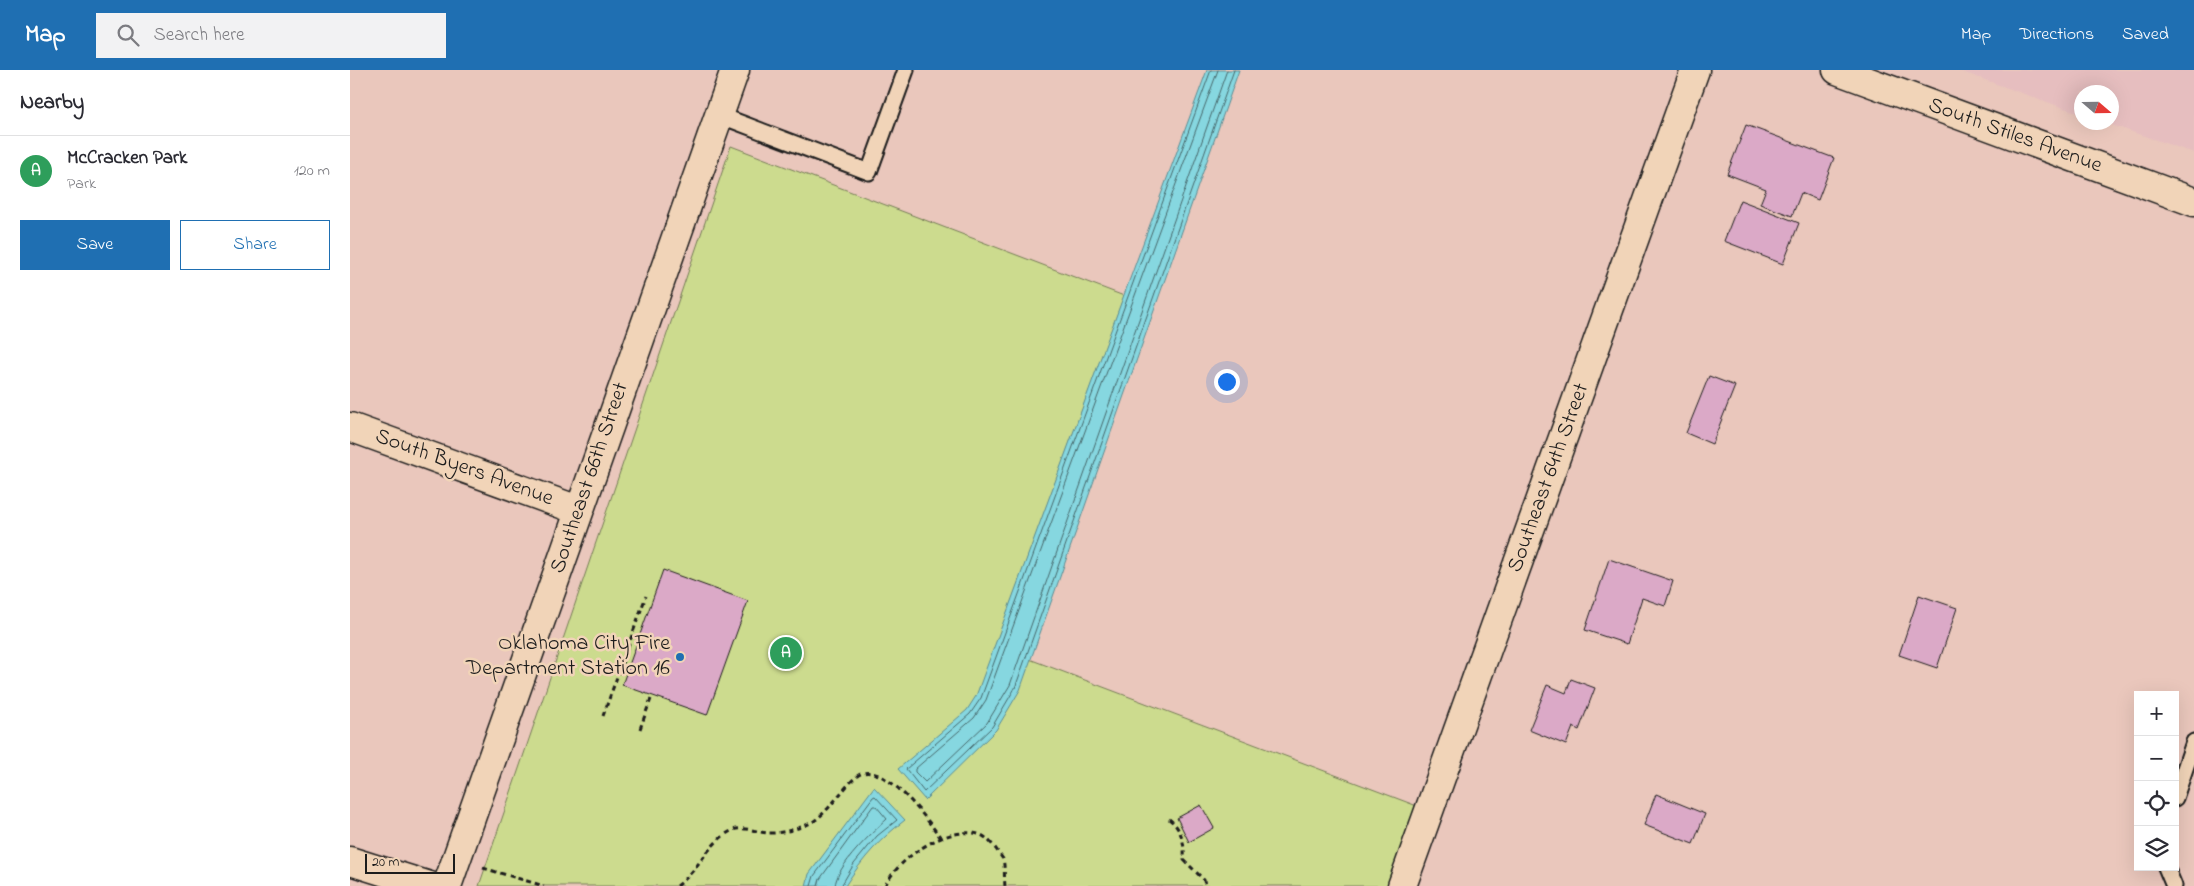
<!DOCTYPE html>
<meta charset="utf-8">
<style>
body{margin:0;font-family:"Indie Flower",sans-serif;background:#f2f2f3;color:#2b2b33}
.controls{position:absolute;right:15px;bottom:15px;display:grid;overflow:hidden;border-radius:0px;box-shadow:0 5px 20px #0002}
.controls button{width:45px;height:45px;display:grid;place-items:center;padding:0;border:0;border-bottom:1px solid #e1e1e2;background:#fff;color:#2b2b33;font:25px sans-serif}
.compass{position:absolute;left:1724px;top:15px;width:45px;height:45px;border-radius:50%;background:#fff;box-shadow:0 5px 20px #0002;rotate:110deg}
.scale{position:absolute;left:15px;bottom:12px;width:90px;box-sizing:border-box;padding-left:5px;border:2px solid #1c1c1c;border-top:0;font-size:14px;line-height:18px;white-space:nowrap;color:#1c1c1c;-webkit-text-stroke:4px #f1d4b8;paint-order:stroke}
.you{position:absolute;left:876px;top:311px;width:18px;height:18px;margin:-12px;border:4px solid #fff;border-radius:50%;background:#1a73e8;box-shadow:0 0 0 8px #1a73e833}
.badge{display:grid;place-items:center;width:32px;height:32px;border-radius:50%;background:#1f6fb2;color:#fff;font-size:16px;font-weight:700}
.pin{position:absolute;translate:-50% -50%;border:2px solid #fff;box-shadow:0 1px 5px #0006}
.list{margin:0;padding:0;list-style:none}
h2{display:flex;justify-content:space-between;align-items:center;height:65px;margin:0;padding:0 20px;font-size:21px}
h2 small{font-size:16px;font-weight:400;color:#7c7c81}
.list li{display:grid;grid-template-columns:32px 1fr auto;gap:15px;align-items:center;box-sizing:border-box;height:70px;padding:0 20px;border-top:1px solid #e1e1e2}
.list b{display:block;font-size:19px;white-space:nowrap}
.list p{margin:0;font-size:16px;white-space:nowrap;color:#7c7c81}
.list em{font-size:16px;font-style:normal;color:#7c7c81}
.actions{display:flex;gap:10px;padding:15px 20px}
.actions a{flex:1;padding:11px 0;border:1px solid #1f6fb2;border-radius:0px;text-align:center;font-size:18px;color:#1f6fb2}
.actions .main{background:#1f6fb2;color:#fff}
.icon{flex:none;width:28px;height:28px;fill:none;stroke:currentColor;stroke-width:2;stroke-linecap:round;stroke-linejoin:round}
.map{position:relative;flex:none;width:1844px;height:816px;overflow:hidden}
header{display:flex;align-items:center;gap:30px;box-sizing:border-box;height:70px;padding:0 25px;background:#1f6fb2;color:#fff}
header strong{font-size:24px}
nav{display:flex;gap:28px;margin-inline-start:auto;font-size:18px}
.search{width:350px;height:45px;background:#f2f2f3;display:flex;align-items:center;gap:12px;box-sizing:border-box;padding:0 18px;border-radius:0px;color:#7c7c81;font-size:19px}
main{display:flex}
aside{flex:1;background:#fff}
.map>svg:first-child{display:block}
</style>
<header>
<strong>Map</strong>
<div class="search"><svg class="icon" aria-label="search" viewBox="0 0 24 24"><circle cx="10" cy="10" r="6"/><path d="M15 15l6 6"/></svg>Search here</div>
<nav><a>Map</a><a>Directions</a><a>Saved</a></nav>
</header>
<main>
<aside>
<h2>Nearby<small></small></h2>
<ul class="list">
<li><span class="badge" style="background:#2e9e5b">A</span><div><b>McCracken Park</b><p>Park</p></div><em>120 m</em></li>
</ul>
<div class="actions"><a class="main">Save</a><a>Share</a></div>
</aside>
<div class="map">
<svg width="1844" height="816" viewBox="0 0 1844 816">
<rect width="100%" height="100%" fill="#eac7bc"/>
<filter id="ink" filterUnits="userSpaceOnUse"><feTurbulence type="fractalNoise" baseFrequency=".02" numOctaves="2"/><feDisplacementMap in="SourceGraphic" scale="10" xChannelSelector="R" yChannelSelector="G"/><feConvolveMatrix kernelMatrix="1 2 1 2 8 2 1 2 1" color-interpolation-filters="sRGB"/></filter>
<g filter="url(#ink)">
<path fill="#e6bebf" d="M1607,0H1844V83L1756,53L1762,52V22H1732L1731,44Z"/>
<path fill="#ccdb8e" stroke="#747c55" d="M381,76L774,226L645,576L1067,736L1038,816H129Z"/>
<g fill="#86d7e0" stroke="#5c8c92">
<path d="M857,0H889L670,620L646,660L575,730L548,699L617,640L626,626Z"/>
<path d="M524,717L555,750C529,770 513,788 495,816H456L459,804Z"/>
</g>
<g fill="none" stroke-linecap="round" stroke-linejoin="round">
<g stroke="#46676a" stroke-width="1">
<path d="M861,0L631,628L620,644L556,699L574,722L642,657L665,618L884,0"/>
<path d="M868,0L636,630L624,648L565,699V702L575,712L637,653L660,615L877,0"/>
<path d="M461,816L464,806L523,727L525,726L547,750L527,766L504,794L491,816"/>
<path d="M468,816L470,809L523,736H526L537,749C523,762 486,796 485,816"/>
</g>
</g>
<g fill="#dba9c7" stroke="#1c1c1c">
<path d="M1396,55L1484,88L1468,130L1451,123L1442,146L1410,134L1416,119L1377,104Z"/>
<path d="M1390,130L1449,153L1433,194L1374,171Z"/>
<path d="M1359,306L1385,316L1362,374L1336,363Z"/>
<path d="M1259,489L1323,511L1315,536L1292,528L1277,574L1235,560Z"/>
<path d="M313,500L398,531L357,645L272,615Z"/>
<path d="M1569,525L1607,538L1587,598L1549,585Z"/>
<path d="M1221,609L1245,618L1229,660L1223,657L1216,675L1179,660L1197,615L1216,623Z"/>
<path d="M1306,724L1355,744L1343,774L1294,755Z"/>
<path d="M851,735L864,758L839,772L827,748Z"/>
</g>
<g fill="none" stroke-linecap="round" stroke-linejoin="round">
<defs>
<g id="lane">
<path d="M369,45L519,102L556,0"/>
<path d="M1825,728L1844,672"/>
<path d="M1816,797L1824,816"/>
</g>
<g id="street">
<path d="M1487,0L1844,132"/>
<path d="M0,791L80,816"/>
<path d="M1052,816L1345,0"/>
</g>
<g id="secondary">
<path d="M0,357L228,440"/>
<path d="M97,816L385,0"/>
</g>
</defs>
<use href="#lane" stroke="#1c1c1c" stroke-width="19"/>
<use href="#street" stroke="#1c1c1c" stroke-width="31"/>
<use href="#secondary" stroke="#1c1c1c" stroke-width="31"/>
<g stroke="#1c1c1c" stroke-width="3" stroke-dasharray="5 4" stroke-linecap="butt">
<path d="M253,646L296,526"/>
<path d="M290,659L302,626"/>
<path d="M819,749C832,759 835,774 834,790L854,810L855,816"/>
<path d="M133,798L194,816"/>
<path d="M327,816C348,801 359,771 383,760C392,756 407,762 417,763C430,764 453,758 464,751C478,742 493,718 506,707C531,685 578,751 591,768"/>
<path d="M535,816C549,787 596,756 628,764C636,766 641,773 646,779C648,782 651,786 653,789C655,796 654,808 655,816"/>
</g>
<use href="#lane" stroke="#f1d4b8" stroke-width="15"/>
<use href="#street" stroke="#f1d4b8" stroke-width="28"/>
<use href="#secondary" stroke="#f1d4b8" stroke-width="28"/>
</g>
</g>
<circle fill="#1f6fb2" stroke="#f1d4b8" stroke-width="2" cx="330" cy="587" r="5"/>
<g text-anchor="middle" dominant-baseline="central" stroke-width="5" stroke-linejoin="round" paint-order="stroke">
<g font-size="22" fill="#1c1c1c" stroke="#f1d4b8">
<text transform="translate(1665 66) rotate(20)">South Stiles Avenue</text>
<text transform="translate(114 398) rotate(20)">South Byers Avenue</text>
<text transform="translate(240 408) rotate(-71)">Southeast 66th Street</text>
<text transform="translate(1199 408) rotate(-70)">Southeast 64th Street</text>
</g>
<g font-size="22" fill="#1c1c1c" stroke="#f1d4b8" text-anchor="end">
<text x="320" y="574">Oklahoma City Fire<tspan x="320" dy="25">Department Station 16</tspan></text>
</g>
</g>
</svg>
<div class="controls">
<button>+</button>
<button>−</button>
<button><svg class="icon" aria-label="locate" viewBox="0 0 24 24"><circle cx="12" cy="12" r="6"/><path d="M12 2v4M12 18v4M2 12h4M18 12h4"/></svg></button>
<button><svg class="icon" aria-label="layers" viewBox="0 0 24 24"><path d="M12 4l9 5-9 5-9-5zM3 14l9 5 9-5"/></svg></button>
</div>
<svg class="compass" viewBox="-18 -18 36 36"><path d="M0-13l5 13h-10z" fill="#e53935"/><path d="M0 13l5-13h-10z" fill="#7c7c81"/></svg>
<div class="scale">20 m</div>
<div class="you"></div>
<div class="pin badge" style="left:436px;top:583px;background:#2e9e5b">A</div>
</div>
</main>
